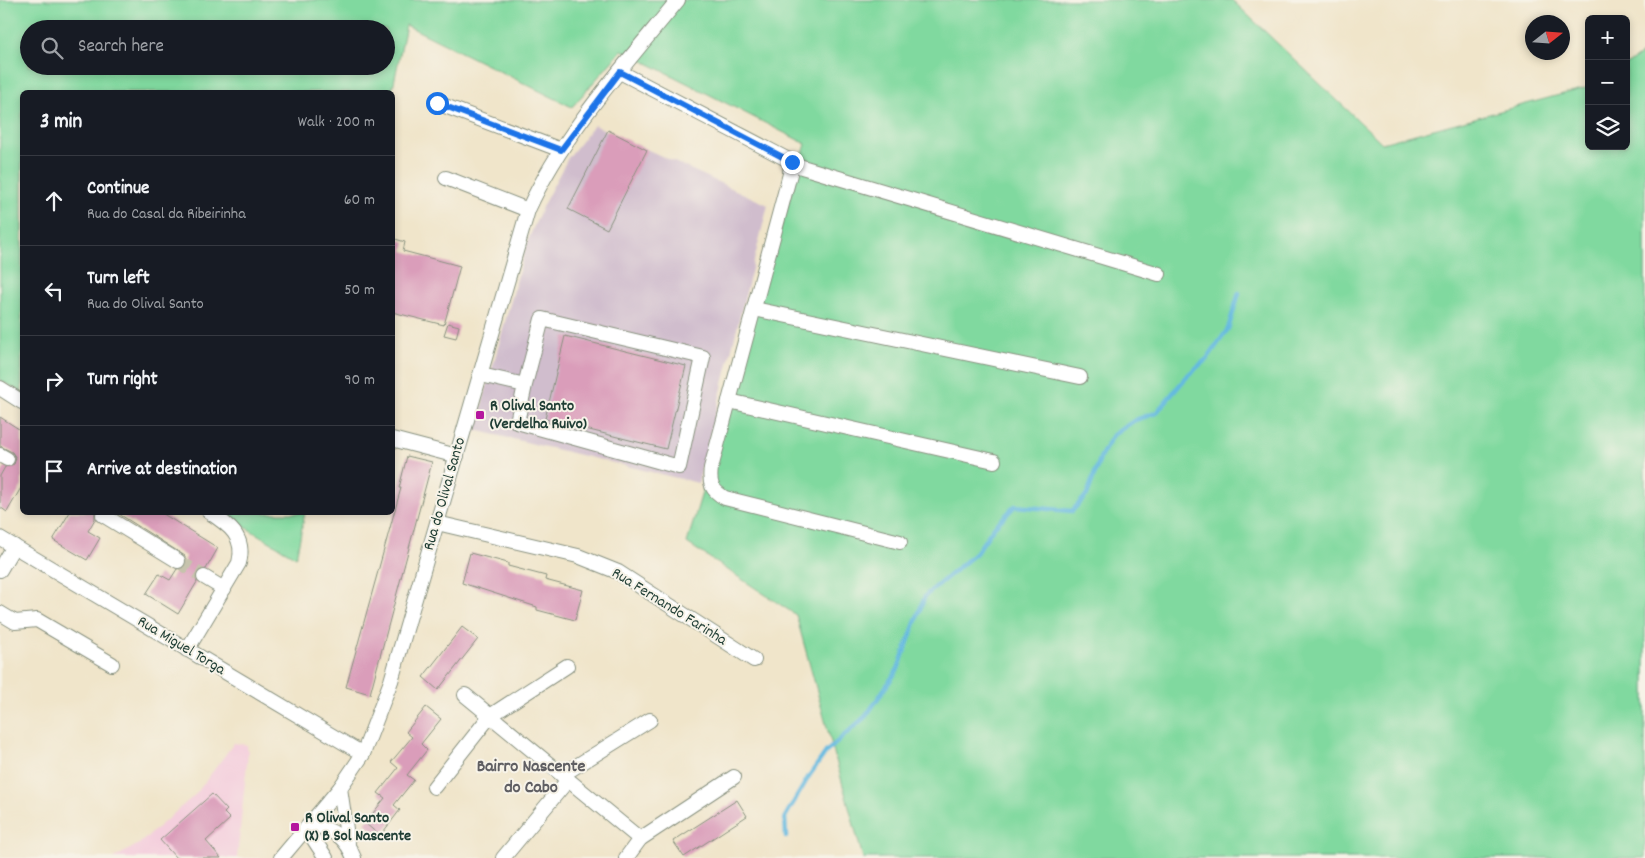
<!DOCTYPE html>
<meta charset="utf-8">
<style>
body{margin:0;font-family:Dekko,sans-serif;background:#20242c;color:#f1f3f6}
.controls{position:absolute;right:15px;top:15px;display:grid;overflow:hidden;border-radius:8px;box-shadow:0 2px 8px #0003}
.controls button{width:45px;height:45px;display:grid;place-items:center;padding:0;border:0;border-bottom:1px solid #363941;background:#171b24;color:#f1f3f6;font:25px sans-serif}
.compass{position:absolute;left:1525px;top:15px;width:45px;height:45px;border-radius:50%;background:#171b24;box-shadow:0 2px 8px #0003;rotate:73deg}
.stop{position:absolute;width:15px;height:15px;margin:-11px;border:4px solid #1a73e8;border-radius:50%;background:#fff}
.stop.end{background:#1a73e8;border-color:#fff;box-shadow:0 1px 5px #0008}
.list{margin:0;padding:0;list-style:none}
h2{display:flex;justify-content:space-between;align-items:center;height:65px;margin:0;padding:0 20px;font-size:21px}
h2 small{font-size:16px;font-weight:400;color:#9ea1a6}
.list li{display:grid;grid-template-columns:32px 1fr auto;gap:15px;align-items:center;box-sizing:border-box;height:90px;padding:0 20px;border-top:1px solid #363941}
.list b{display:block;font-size:19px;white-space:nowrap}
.list p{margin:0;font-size:16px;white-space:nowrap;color:#9ea1a6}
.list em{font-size:16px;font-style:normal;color:#9ea1a6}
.icon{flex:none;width:28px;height:28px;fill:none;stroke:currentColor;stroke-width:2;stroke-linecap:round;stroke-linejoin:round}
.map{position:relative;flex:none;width:1645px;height:858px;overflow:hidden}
.search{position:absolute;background:#171b24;box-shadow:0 2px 8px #0003;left:20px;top:20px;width:375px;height:55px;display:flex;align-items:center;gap:12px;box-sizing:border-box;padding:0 18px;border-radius:28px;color:#9ea1a6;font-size:19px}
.panel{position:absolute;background:#171b24;box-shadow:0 2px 8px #0003;left:20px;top:90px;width:375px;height:425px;border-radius:8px}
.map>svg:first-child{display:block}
</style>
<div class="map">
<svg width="1645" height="858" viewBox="0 0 1645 858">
<rect width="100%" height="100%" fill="#f7f3e8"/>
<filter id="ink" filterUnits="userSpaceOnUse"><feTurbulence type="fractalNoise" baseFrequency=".02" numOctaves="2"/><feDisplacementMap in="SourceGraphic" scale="10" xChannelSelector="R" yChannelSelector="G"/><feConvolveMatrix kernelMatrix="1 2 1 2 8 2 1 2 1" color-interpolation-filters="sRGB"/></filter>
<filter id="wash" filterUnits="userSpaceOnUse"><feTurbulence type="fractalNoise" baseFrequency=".0096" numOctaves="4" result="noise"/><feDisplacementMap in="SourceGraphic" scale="20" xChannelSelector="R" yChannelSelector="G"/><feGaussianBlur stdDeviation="1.12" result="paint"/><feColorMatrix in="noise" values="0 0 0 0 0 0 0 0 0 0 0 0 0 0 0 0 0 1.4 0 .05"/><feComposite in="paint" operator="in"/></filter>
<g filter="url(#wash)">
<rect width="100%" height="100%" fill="#f0e5ca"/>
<path fill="#f4cfdd" d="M234,743L247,745L248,753L237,858H114L139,844L196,794Z"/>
<path fill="#d0bdcd" d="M594,125L768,205L698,483L475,430L527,243L543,205L568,158Z"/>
<g fill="#80d99f" stroke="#508b6a" fill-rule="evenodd">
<path d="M0,0H1232L1382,143L1589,87V146H1626V65L1645,52V858H863L796,615L687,543L806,144L622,50L572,107L406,25L392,92H22V393L0,380ZM29,29H386V66H29Z"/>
<path d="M221,513H305L296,557Z"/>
</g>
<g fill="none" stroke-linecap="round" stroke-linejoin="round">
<path stroke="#63b9e0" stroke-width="4.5" d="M786,837L785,817L809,776L826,752L866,716L898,669L925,596L976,553L994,527L1015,506L1072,511L1087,495L1101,456L1113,435L1135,420L1156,413L1189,374L1207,359L1228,329L1239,293"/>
</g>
<g id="blocks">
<g fill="#da9dba">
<path d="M608,130L647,150L607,229L568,209Z"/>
<path d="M392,238L405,242L403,251L460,266L444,325L392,312Z"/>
<path d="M448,323L459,326L456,338L444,335Z"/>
<path d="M565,336L686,366L666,449L545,419Z"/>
<path d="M0,417L22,431V486L7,512L0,507V476L5,467L14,464L16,458L12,452L0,446Z"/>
<path d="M407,456L432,462L370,694L346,687L401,488H399Z"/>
<path d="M70,512H95V519L88,531L100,538L87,560L53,540Z"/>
<path d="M116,512H160L218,548L206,569L197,572L195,577L197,582L178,614L146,594L159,574L170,580L177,569L185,566V556Z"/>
<path d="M470,553L508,563V566L546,576L545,580L583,590L575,620L537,610V607L462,583Z"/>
<path d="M462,627L478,639L438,690L423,677Z"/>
<path d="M426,707L441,719L421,744L427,750L407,775L414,780L394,805L400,810L380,836L365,823L385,798L378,793L398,768L391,762L412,737L406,732Z"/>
<path d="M212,794L227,810L224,813L230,819L206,841L221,858H176L160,840Z"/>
<path d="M737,800L747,816L684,857L673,841Z"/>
</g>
</g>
</g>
<g filter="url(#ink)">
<use href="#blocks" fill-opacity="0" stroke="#88917f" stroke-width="1"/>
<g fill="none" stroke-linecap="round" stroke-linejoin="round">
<path stroke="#c6c3ac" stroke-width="14" stroke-dasharray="14 7" stroke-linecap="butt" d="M178,561L204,577"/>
<defs>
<g id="minor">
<path d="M620,72L802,167L1159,274"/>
<path d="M437,103L561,150"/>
<path d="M791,162L790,174L711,468C709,483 711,490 725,498L900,542"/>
<path d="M446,178L528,210"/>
<path d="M754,309L1080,377"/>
<path d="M481,375L525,385L517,422L679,467L703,357L542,319L525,385"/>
<path d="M0,388L22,402"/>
<path d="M729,401L994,461"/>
<path d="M392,439L457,456"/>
<path d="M0,455L7,459"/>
<path d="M103,515L178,561"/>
<path d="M437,523L578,556L618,572L754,660"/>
<path d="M0,538L363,754"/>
<path d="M0,570L14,546"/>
<path d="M204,577L224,589"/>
<path d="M0,613L15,622L37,620L112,664"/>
<path d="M187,650L239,563C246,537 229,525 209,512"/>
<path d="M465,695L640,839"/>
<path d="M562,775L650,720"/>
<path d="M434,787L490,716L567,666"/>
<path d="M340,788L348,843"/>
<path d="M312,823C335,833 344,834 354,858"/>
<path d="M307,829L326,858"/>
<path d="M281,858L340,788L363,754L391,681L528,210C563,133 625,65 678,0"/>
<path d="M503,858L568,780"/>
<path d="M626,858L640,839L734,777"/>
</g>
</defs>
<use href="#minor" stroke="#88917f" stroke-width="16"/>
<use href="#minor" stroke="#fff" stroke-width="14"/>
</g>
</g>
<g fill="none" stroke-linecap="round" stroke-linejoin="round" filter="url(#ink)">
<path stroke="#1a73e8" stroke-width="6" d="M437,103L561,150L620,72L792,162"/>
</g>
<g fill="#b5179e" stroke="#f7f3e8" stroke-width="2">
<rect x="475" y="410" width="10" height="10" rx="2.5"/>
<rect x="290" y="822" width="10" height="10" rx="2.5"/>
</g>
<g text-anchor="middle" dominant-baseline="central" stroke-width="4" stroke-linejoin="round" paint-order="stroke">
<g font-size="16" font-weight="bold" fill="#1f3d34" stroke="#f7f3e8" text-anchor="start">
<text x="490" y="406">R Olival Santo<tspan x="490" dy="18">(Verdelha Ruivo)</tspan></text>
<text x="305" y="818">R Olival Santo<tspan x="305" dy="18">(X) B Sol Nascente</tspan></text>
</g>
<g font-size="16" fill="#1f3d34" stroke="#f7f3e8">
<text transform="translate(445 494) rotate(-74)">Rua do Olival Santo</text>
<text transform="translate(669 607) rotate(32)">Rua Fernando Farinha</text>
<text transform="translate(181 646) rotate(31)">Rua Miguel Torga</text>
</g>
<g font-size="18" font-weight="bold" fill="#605f63" stroke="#f7f3e8">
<text x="531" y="767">Bairro Nascente<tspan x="531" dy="21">do Cabo</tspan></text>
</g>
</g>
</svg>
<div class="controls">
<button>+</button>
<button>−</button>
<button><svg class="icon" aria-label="layers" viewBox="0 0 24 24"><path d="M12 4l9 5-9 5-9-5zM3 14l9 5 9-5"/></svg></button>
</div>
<svg class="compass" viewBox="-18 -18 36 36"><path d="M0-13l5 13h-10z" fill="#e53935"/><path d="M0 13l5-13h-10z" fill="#9ea1a6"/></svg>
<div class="stop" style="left:437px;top:103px"></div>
<div class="stop end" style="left:792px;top:162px"></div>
<div class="search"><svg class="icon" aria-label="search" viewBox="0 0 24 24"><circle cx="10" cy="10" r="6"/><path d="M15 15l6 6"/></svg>Search here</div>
<section class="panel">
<h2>3 min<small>Walk · 200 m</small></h2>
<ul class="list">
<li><svg class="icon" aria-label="ahead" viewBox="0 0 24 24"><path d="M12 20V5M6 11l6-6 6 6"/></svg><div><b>Continue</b><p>Rua do Casal da Ribeirinha</p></div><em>60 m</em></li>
<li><svg class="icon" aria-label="left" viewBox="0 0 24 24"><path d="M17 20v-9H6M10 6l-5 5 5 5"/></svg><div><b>Turn left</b><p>Rua do Olival Santo</p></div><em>50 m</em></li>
<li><svg class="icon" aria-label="right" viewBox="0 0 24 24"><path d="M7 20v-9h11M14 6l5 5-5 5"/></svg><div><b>Turn right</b></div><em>90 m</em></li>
<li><svg class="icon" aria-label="arrive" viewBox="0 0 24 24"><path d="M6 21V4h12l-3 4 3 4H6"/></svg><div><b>Arrive at destination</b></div></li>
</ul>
</section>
</div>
